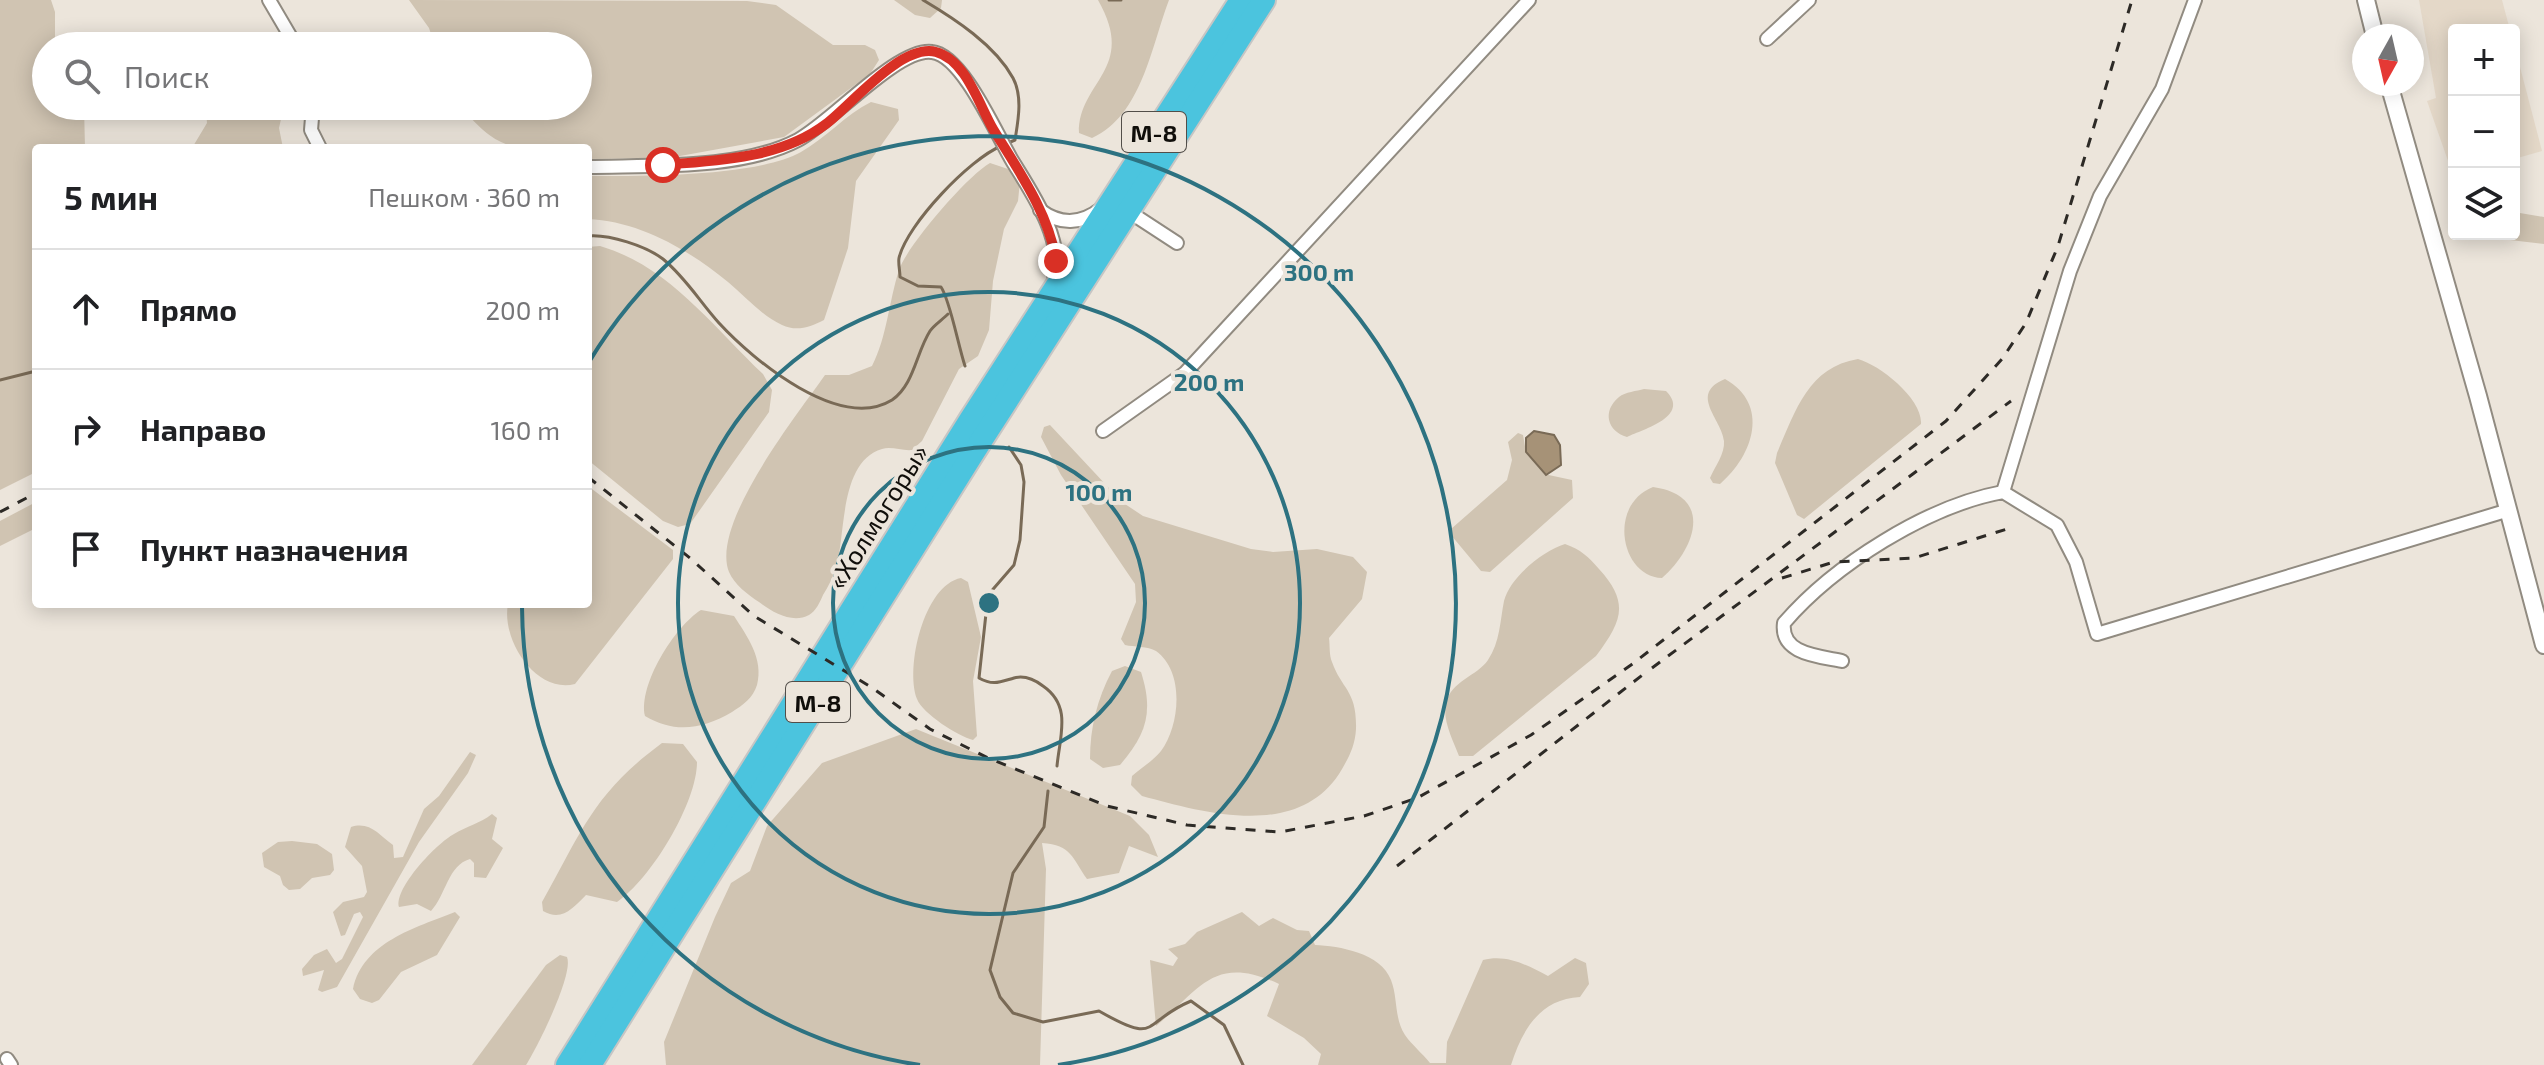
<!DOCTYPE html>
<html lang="ru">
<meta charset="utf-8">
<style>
body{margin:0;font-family:"Exo 2",sans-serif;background:#f2f2f2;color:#202124}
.controls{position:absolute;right:24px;top:24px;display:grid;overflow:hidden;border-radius:8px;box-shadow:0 4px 20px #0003}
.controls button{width:72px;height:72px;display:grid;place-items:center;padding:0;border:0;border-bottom:2px solid #e0e0e0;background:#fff;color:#202124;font:40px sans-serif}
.compass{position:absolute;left:2352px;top:24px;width:72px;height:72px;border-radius:50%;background:#fff;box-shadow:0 4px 20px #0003;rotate:188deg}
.stop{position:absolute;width:24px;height:24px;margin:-18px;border:6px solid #d93025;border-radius:50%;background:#fff}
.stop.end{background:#d93025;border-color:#fff;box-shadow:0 2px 8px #0008}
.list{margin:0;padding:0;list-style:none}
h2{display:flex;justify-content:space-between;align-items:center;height:104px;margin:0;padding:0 32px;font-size:34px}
h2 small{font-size:26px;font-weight:400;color:#757577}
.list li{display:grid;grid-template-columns:52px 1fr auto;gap:24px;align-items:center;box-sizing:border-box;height:120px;padding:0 32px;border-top:2px solid #e0e0e0}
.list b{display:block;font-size:30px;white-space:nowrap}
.list em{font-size:26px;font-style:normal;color:#757577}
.icon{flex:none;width:44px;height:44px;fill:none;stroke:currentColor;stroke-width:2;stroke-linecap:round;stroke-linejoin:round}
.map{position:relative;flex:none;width:2544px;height:1065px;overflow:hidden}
.search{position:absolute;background:#fff;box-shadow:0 4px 20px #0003;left:32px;top:32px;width:560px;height:88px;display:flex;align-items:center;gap:20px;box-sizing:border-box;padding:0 28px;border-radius:44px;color:#757577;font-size:30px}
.panel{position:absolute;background:#fff;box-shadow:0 4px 20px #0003;left:32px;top:144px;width:560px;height:464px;border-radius:8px}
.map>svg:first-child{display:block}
</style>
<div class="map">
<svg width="2544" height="1065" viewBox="0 0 2544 1065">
<rect width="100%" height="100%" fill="#ece5db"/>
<g fill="#e4d8c8">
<path d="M2419,0H2502L2510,30H2454L2453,175L2427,101L2436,98Z"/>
<path d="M2514,44L2542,151L2514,159Z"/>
</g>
<g fill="#d0c4b2">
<path d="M0,0H51L55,12V46H46V106H84L85,148H36V472L0,490Z"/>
<path d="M409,0L747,1L776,5L833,45H865L875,50L879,60L870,74L784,137L669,158L588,159V148C526,148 503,160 461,106H578V46H435L429,28Z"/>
<path d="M894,0H942L941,8L930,18L915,15Z"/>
<path d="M1098,0H1169C1151,47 1142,115 1092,138L1079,133C1078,81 1138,70 1098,0Z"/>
<path d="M871,102L898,109L899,120L856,181L848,248L824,320C810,327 797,332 782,325C762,316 746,297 728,282C689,250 639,221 588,219V176C641,176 756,177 801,152C826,138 845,115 871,102Z"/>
<path d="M160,106H284L279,128L283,148H192L207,123L206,110C189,107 175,113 160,106Z"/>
<path d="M990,163L1014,171L1020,181L1018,201L1004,229L993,281L989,330L978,356L959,369L922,441L912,450C902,451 891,446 882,449C839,462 846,534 836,568C833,577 828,587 823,595C820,602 816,611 809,615C792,624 772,612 759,602C748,595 734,584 729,572C710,524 797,415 825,375H849L872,366C887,337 889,301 899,270C907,246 967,176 990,163Z"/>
<path d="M2514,212L2544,217V244L2459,234H2514Z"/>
<path d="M600,246C669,266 712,326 763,374L772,390L769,412L690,524L678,527L663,521L588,460V247Z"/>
<path d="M1858,359C1880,365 1923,399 1921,424L1804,519L1797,515L1775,463L1777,453C1795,412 1808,367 1858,359Z"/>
<path d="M1725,379C1770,404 1754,455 1720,484L1713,483L1710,478C1715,466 1725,454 1724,441C1722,419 1688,394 1725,379Z"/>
<path d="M1644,389L1666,391C1691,416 1644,429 1627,437C1607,431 1602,411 1619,397C1625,392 1637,391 1644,389Z"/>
<path d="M1050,425L1122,502L1143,516L1251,549L1273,552L1317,549L1353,557L1367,572L1362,599L1329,638C1330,645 1329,655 1332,662C1342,690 1357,690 1356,729C1355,747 1348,759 1339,774C1296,839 1205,813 1142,796L1131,785L1132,776C1141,768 1153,761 1161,751C1180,725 1185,672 1156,651C1148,646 1134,647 1125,645L1121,639L1136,602L1135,584L1061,475L1041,437L1044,427Z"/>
<path d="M1518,433L1523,435L1526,452L1544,474L1572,480L1573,498L1490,572L1481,571L1451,535V529L1507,480L1512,460L1508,442Z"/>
<path d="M588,486L673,550V559L575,684C535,694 501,639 508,604H588Z"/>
<path d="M1653,487C1715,496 1695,549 1662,578C1621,577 1607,505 1653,487Z"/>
<path d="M36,502V528L0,546V521Z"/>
<path d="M1565,544C1581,550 1588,556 1599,569C1630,603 1622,621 1596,656L1473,756H1459C1453,740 1442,720 1446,703C1451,681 1477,676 1488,660C1500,642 1500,621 1504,601C1510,577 1543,551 1565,544Z"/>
<path d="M961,578L968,582L981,637L973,681L977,736L973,740C958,736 923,714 917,699C905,667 924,585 961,578Z"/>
<path d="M701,610L734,616C747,636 764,659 757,685C753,698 743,705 732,712C703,729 675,734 645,716C638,685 675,626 701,610Z"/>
<path d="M1125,666L1141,672C1154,713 1146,734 1120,765L1103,768L1090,759C1090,728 1097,699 1112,671Z"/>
<path d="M916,729L1130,816L1149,835L1158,857L1129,846L1119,873L1087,879C1072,858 1072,845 1042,843L1046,869L1040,1065H666L664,1042L715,917L731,883L750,871L767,826L822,763Z"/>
<path d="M662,743L683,744L697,762C697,803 651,879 617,902L586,895C573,908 562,922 543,911L542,902C582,831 593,794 662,743Z"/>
<path d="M470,752L476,755L468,773L419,842L337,987L322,992L318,990L324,970L303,976L302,969L314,955L327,949L336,963L342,959L363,917L360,912L354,914L345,935L341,936L333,912L343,902L364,897L367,892L362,866L345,847L351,827C370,821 379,835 393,845L394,858L403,857L424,809L439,796Z"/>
<path d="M492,814L497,818L492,839L503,848L486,878L474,877V863L470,859C448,865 446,895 431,911L417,904L399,907C394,888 437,843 454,834C467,826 479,824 492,814Z"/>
<path d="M292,841L317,844L332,854L334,870L330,875L312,878L300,889L289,890L283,885L280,876L264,867L262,853L278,842Z"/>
<path d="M455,912L460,917L437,955L401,972L379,1000L372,1003L360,999L353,989C363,942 415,928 455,912Z"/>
<path d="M1242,912L1259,926L1273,918L1297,930L1309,931L1315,945C1339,946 1381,953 1391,980C1398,998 1394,1018 1405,1035C1412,1045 1422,1053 1430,1063H1446L1447,1042L1483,960C1507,954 1527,965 1548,976L1575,958L1586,963L1589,984L1580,997C1540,999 1522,1030 1511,1065H1318L1321,1054L1304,1038L1267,1016L1279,984C1214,954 1201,988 1156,1026L1150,960L1173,966L1178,958L1168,949L1185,944L1197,932Z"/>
<path d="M560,955L567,957C574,974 537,1048 526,1065H472L546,965Z"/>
</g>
<path fill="#a69277" stroke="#796a56" stroke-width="2" d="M1534,431L1554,435L1560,445L1561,465L1546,475L1526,452V438Z"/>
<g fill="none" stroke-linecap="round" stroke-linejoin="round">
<g stroke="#796a56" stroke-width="3">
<path d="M923,0C955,19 995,45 1013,78C1023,97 1018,121 1015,140L1008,143"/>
<path d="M1109,0H1121"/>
<path d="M588,236C609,234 646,246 663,259C686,278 700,302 719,323C754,361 840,432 892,400C914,385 916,353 930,331C934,325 942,320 948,314"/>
<path d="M965,366C958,345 950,300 941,287L918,286L900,277C900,271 898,263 899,258C907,224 970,159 1001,146"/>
<path d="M0,380L36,371"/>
<path d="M1009,447L1021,465L1024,482L1020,540L1014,565L988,595L979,678C993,686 1000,682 1014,678C1025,675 1035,680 1043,686C1072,706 1060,735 1057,766"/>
<path d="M1048,791L1044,827L1013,873L990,970L1000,997L1013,1013L1043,1022L1099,1011C1160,1046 1141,1022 1191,1001L1224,1025L1243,1065"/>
</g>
<defs>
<g id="street">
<path d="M269,0L296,46"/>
<path d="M1767,39L1809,0"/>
<path d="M313,106L311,130L320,148"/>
<path d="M588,167C651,165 741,170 798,140C832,122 898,47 932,52C963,55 997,136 1013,162C1032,193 1065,241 1054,279"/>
<path d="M1040,210C1060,225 1081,225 1102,208"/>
<path d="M1128,211L1177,243"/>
<path d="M1103,431L1185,373L1529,0"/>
<path d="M2003,492L2070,271L2100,196L2162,89L2195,0"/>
<path d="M1842,661C1818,656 1780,654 1784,623C1834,565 1927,506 2003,492L2057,525L2076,562L2097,634L2509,510"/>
<path d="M7,1059L11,1065"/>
</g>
<g id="secondary">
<path d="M2366,0L2375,36"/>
<path d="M2389,84L2478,396L2544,645"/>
</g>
<g id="highway">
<path d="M567,1065L970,420L1241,0"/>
<path d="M590,1065L972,455L1264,0"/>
</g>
</defs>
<use href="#street" stroke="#918b81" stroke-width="16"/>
<use href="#secondary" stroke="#918b81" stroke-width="20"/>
<use href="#highway" stroke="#c6c5c4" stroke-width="26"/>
<use href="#street" stroke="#fff" stroke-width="12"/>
<use href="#secondary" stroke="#fff" stroke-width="16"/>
<use href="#highway" stroke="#4bc4de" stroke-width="22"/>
<g stroke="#2d2a26" stroke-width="3" stroke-dasharray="10 10" stroke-linecap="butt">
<path d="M588,477L690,558L754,616L871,687L930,729L988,758L1107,806L1187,825L1280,832L1364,816L1417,798L1531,735L1631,665L1946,421L2002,359L2026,323L2058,246L2132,0"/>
<path d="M0,512L36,493"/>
<path d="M1782,578L1834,562L1914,558L2007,529"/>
<path d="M1652,668L2011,401"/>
<path d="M1397,866L1645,673"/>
</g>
</g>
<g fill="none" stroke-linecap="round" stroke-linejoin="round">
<path stroke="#d93025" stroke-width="10" d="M663,165C718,160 780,159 826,124C852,104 902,43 936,52C966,60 979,105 993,129C1018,170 1049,213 1056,261"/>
</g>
<g fill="none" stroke="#2d7281" stroke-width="4">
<circle cx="989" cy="603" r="156"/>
<circle cx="989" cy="603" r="311"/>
<path d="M920 1065A467 467 0 0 1 522 607M589 362A467 467 0 1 1 1058 1065"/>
</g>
<g text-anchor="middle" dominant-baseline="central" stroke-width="8" stroke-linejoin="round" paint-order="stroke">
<g fill="#ece5db" stroke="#524e49" stroke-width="2">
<rect x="1122" y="112" width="64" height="40" rx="6"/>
<rect x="786" y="682" width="64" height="40" rx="6"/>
</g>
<g font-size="24" font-weight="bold" fill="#100e0a">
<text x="1154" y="132">М-8</text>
<text x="818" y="702">М-8</text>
</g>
<g font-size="26" fill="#100e0a" stroke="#ece5db">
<text transform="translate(877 516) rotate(-58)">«Холмогоры»</text>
</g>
</g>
<circle cx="989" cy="603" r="12" fill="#2d7281" stroke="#ece5db" stroke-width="4"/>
<g font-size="24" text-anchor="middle" font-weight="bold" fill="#2d7281" stroke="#ece5db" stroke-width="8" stroke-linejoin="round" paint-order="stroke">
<text x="1319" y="281">300 m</text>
<text x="1209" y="391">200 m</text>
<text x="1099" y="501">100 m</text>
</g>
</svg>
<div class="controls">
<button>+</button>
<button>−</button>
<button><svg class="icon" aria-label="layers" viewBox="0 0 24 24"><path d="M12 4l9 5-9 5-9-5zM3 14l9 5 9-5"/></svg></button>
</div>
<svg class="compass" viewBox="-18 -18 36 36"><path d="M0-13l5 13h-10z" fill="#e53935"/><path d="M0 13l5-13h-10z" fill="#757577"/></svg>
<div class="stop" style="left:663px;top:165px"></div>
<div class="stop end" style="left:1056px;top:261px"></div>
<div class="search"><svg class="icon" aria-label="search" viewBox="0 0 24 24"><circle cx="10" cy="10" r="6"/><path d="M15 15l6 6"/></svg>Поиск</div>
<section class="panel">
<h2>5 мин<small>Пешком · 360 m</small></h2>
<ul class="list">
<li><svg class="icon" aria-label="ahead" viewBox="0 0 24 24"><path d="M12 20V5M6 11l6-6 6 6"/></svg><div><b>Прямо</b></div><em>200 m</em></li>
<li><svg class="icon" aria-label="right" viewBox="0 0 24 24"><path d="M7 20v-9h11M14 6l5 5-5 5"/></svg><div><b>Направо</b></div><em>160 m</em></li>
<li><svg class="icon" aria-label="arrive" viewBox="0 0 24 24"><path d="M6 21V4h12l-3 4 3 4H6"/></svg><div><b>Пункт назначения</b></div></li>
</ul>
</section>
</div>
